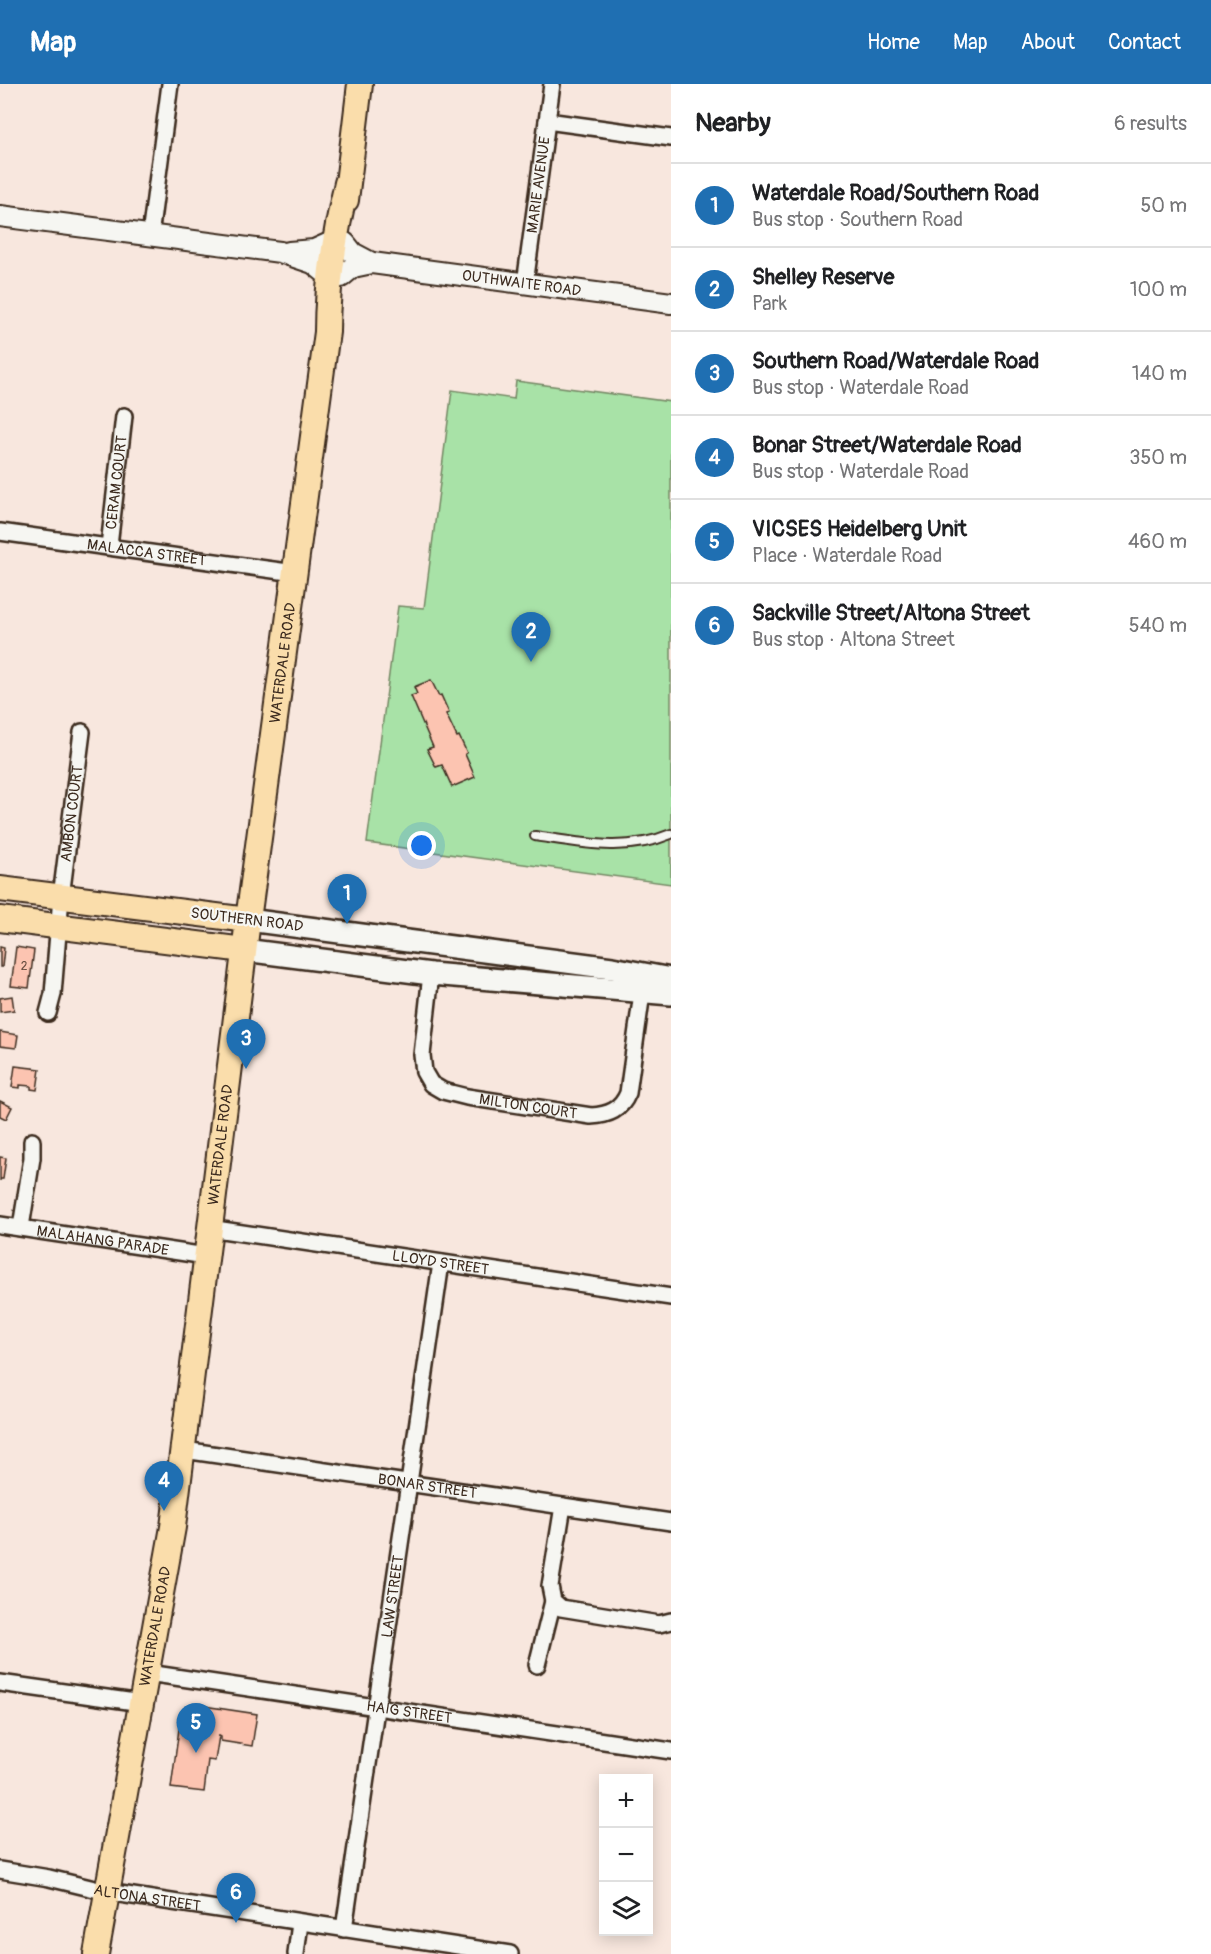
<!DOCTYPE html>
<meta charset="utf-8">
<style>
body{margin:0;font-family:Pangolin,sans-serif;background:#f6f6f6;color:#202124}
.controls{position:absolute;right:18px;bottom:18px;display:grid;overflow:hidden;border-radius:0px;box-shadow:0 3px 15px #0003}
.controls button{width:54px;height:54px;display:grid;place-items:center;padding:0;border:0;border-bottom:2px solid #e0e0e0;background:#fff;color:#202124;font:30px sans-serif}
.you{position:absolute;left:422px;top:762px;width:21px;height:21px;margin:-15px;border:4px solid #fff;border-radius:50%;background:#1a73e8;box-shadow:0 0 0 9px #1a73e833}
.badge{display:grid;place-items:center;width:39px;height:39px;border-radius:50%;background:#1f6fb2;color:#fff;font-size:20px;font-weight:700}
.pin{position:absolute;translate:-50% -50px;filter:drop-shadow(0 2px 3px #0008)}
.pin::after{content:'';position:absolute;top:32px;width:21px;height:18px;background:inherit;clip-path:polygon(0 0,100% 0,50% 100%)}
.list{margin:0;padding:0;list-style:none}
h2{display:flex;justify-content:space-between;align-items:center;height:78px;margin:0;padding:0 24px;font-size:26px}
h2 small{font-size:20px;font-weight:400;color:#757577}
.list li{display:grid;grid-template-columns:39px 1fr auto;gap:18px;align-items:center;box-sizing:border-box;height:84px;padding:0 24px;border-top:2px solid #e0e0e0}
.list b{display:block;font-size:22px;white-space:nowrap}
.list p{margin:0;font-size:20px;white-space:nowrap;color:#757577}
.list em{font-size:20px;font-style:normal;color:#757577}
.icon{flex:none;width:33px;height:33px;fill:none;stroke:currentColor;stroke-width:2;stroke-linecap:round;stroke-linejoin:round}
.map{position:relative;flex:none;width:671px;height:1870px;overflow:hidden}
header{display:flex;align-items:center;gap:36px;box-sizing:border-box;height:84px;padding:0 30px;background:#1f6fb2;color:#fff}
header strong{font-size:28px}
nav{display:flex;gap:33px;margin-inline-start:auto;font-size:21px}
main{display:flex}
aside{flex:1;background:#fff}
.map>svg:first-child{display:block}
</style>
<header>
<strong>Map</strong>
<nav><a>Home</a><a>Map</a><a>About</a><a>Contact</a></nav>
</header>
<main>
<div class="map">
<svg width="671" height="1870" viewBox="0 0 671 1870">
<rect width="100%" height="100%" fill="#f8e7de"/>
<filter id="ink" filterUnits="userSpaceOnUse"><feTurbulence type="fractalNoise" baseFrequency=".0167" numOctaves="2"/><feDisplacementMap in="SourceGraphic" scale="12" xChannelSelector="R" yChannelSelector="G"/><feConvolveMatrix kernelMatrix="1 2 1 2 8 2 1 2 1" color-interpolation-filters="sRGB"/></filter>
<g filter="url(#ink)">
<path fill="#a8e2a7" stroke="#728662" stroke-width="1.5" d="M516,297L671,318V800L367,759L398,522L424,524L452,306L514,315Z"/>
<g fill="#fcc4b1" stroke="#3b2a1e" stroke-width="1.5">
<path d="M431,596L439,612L441,611L449,629L446,630L457,653L459,652L467,669L465,670L475,693L452,703L442,681L436,683L427,665L433,663L411,612L417,610L414,603Z"/>
<path d="M0,863L4,864L2,883H0Z"/>
<path d="M16,863L34,866L29,904L11,902Z"/>
<path d="M12,912L14,926L0,928V914Z"/>
<path d="M0,948L18,951L16,964L0,962Z"/>
<path d="M15,982L40,985L37,1006L31,1005V1002L20,1001V1004L12,1003Z"/>
<path d="M0,1017L12,1023L6,1035L0,1032Z"/>
<path d="M0,1073L6,1074L3,1095H0V1097Z"/>
<path d="M197,1621L257,1630L252,1662L221,1657V1653L219,1652L215,1677L208,1676L204,1708L171,1704L179,1645L183,1646L186,1629H189V1623L195,1624Z"/>
</g>
<g fill="none" stroke-linecap="round" stroke-linejoin="round">
<defs>
<path id="service" d="M535,752C582,759 626,769 671,750"/>
<g id="minor">
<path d="M547,37L671,54"/>
<path d="M150,152L170,0"/>
<path id="s1" d="M525,200L552,0"/>
<path id="s2" d="M0,448L295,489"/>
<path id="s3" d="M109,462L124,332"/>
<path id="s4" d="M431,890L422,971L424,988L431,1000L443,1007L467,1013L591,1032C609,1031 621,1026 628,1009L642,909"/>
<path id="s5" d="M48,929L53,910L61,813L82,648"/>
<path id="s6" d="M0,1141L206,1172"/>
<path d="M21,1143L32,1074V1057"/>
<path id="s7" d="M209,1144L671,1213"/>
<path id="s8" d="M184,1366L671,1438"/>
<path d="M563,1422L550,1502L553,1517L561,1524L659,1540L671,1537"/>
<path d="M537,1581L553,1517"/>
<path id="s9" d="M148,1589L671,1667"/>
<path d="M0,1599L142,1619"/>
<path id="s10" d="M0,1786L49,1794L107,1808L510,1870"/>
<path id="s11" d="M344,1845L441,1179"/>
<path d="M296,1870L300,1839"/>
</g>
<g id="tertiary">
<path d="M0,132L280,168L313,179L329,192"/>
<path d="M345,159L353,169L372,179"/>
<path d="M289,168L314,166L334,157"/>
<path id="s12" d="M341,193L353,183L372,179L671,219"/>
</g>
<g id="secondary">
<path d="M248,836L612,884L671,895"/>
<path d="M244,866L431,890L671,910"/>
</g>
<g id="primary">
<path d="M346,116L360,0"/>
<path d="M0,805L248,836"/>
<path d="M0,835L244,866"/>
<path id="s13" d="M96,1870L173,1443L248,836L327,248C327,197 335,149 347,99"/>
</g>
</defs>
<use href="#service" stroke="#3b2a1e" stroke-width="12"/>
<use href="#minor" stroke="#3b2a1e" stroke-width="20"/>
<use href="#tertiary" stroke="#3b2a1e" stroke-width="24"/>
<use href="#secondary" stroke="#3b2a1e" stroke-width="26"/>
<use href="#primary" stroke="#3b2a1e" stroke-width="28"/>
<use href="#service" stroke="#f6f6f2" stroke-width="8"/>
<use href="#minor" stroke="#f6f6f2" stroke-width="15"/>
<use href="#tertiary" stroke="#f6f6f2" stroke-width="20"/>
<use href="#secondary" stroke="#f6f6f2" stroke-width="21"/>
<use href="#primary" stroke="#faddab" stroke-width="24"/>
</g>
</g>
<g text-anchor="middle" dominant-baseline="central" stroke-width="4.5" stroke-linejoin="round" paint-order="stroke">
<g font-size="12" fill="#6b5043">
<text x="24" y="882">2</text>
</g>
<g font-size="15" fill="#3b2a1e" stroke="#f6f6f2">
<text stroke="none"><textPath href="#s1" startOffset="100">MARIE AVENUE</textPath></text>
<text stroke="none"><textPath href="#s12" startOffset="186">OUTHWAITE ROAD</textPath></text>
<text stroke="none"><textPath href="#s3" startOffset="64">CERAM COURT</textPath></text>
<text stroke="none"><textPath href="#s2" startOffset="148">MALACCA STREET</textPath></text>
<text stroke="none"><textPath href="#s13" startOffset="1305">WATERDALE ROAD</textPath></text>
<text stroke="none"><textPath href="#s5" startOffset="201">AMBON COURT</textPath></text>
<text transform="translate(247 836) rotate(7)">SOUTHERN ROAD</text>
<text stroke="none"><textPath href="#s4" startOffset="213">MILTON COURT</textPath></text>
<text stroke="none"><textPath href="#s13" startOffset="819">WATERDALE ROAD</textPath></text>
<text stroke="none"><textPath href="#s6" startOffset="104">MALAHANG PARADE</textPath></text>
<text stroke="none"><textPath href="#s7" startOffset="234">LLOYD STREET</textPath></text>
<text stroke="none"><textPath href="#s8" startOffset="246">BONAR STREET</textPath></text>
<text stroke="none"><textPath href="#s11" startOffset="336">LAW STREET</textPath></text>
<text stroke="none"><textPath href="#s13" startOffset="333">WATERDALE ROAD</textPath></text>
<text stroke="none"><textPath href="#s9" startOffset="264">HAIG STREET</textPath></text>
<text stroke="none"><textPath href="#s10" startOffset="150">ALTONA STREET</textPath></text>
</g>
</g>
</svg>
<div class="controls">
<button>+</button>
<button>−</button>
<button><svg class="icon" aria-label="layers" viewBox="0 0 24 24"><path d="M12 4l9 5-9 5-9-5zM3 14l9 5 9-5"/></svg></button>
</div>
<div class="you"></div>
<div class="pin badge" style="left:347px;top:840px">1</div>
<div class="pin badge" style="left:531px;top:578px">2</div>
<div class="pin badge" style="left:246px;top:985px">3</div>
<div class="pin badge" style="left:164px;top:1427px">4</div>
<div class="pin badge" style="left:196px;top:1669px">5</div>
<div class="pin badge" style="left:236px;top:1839px">6</div>
</div>
<aside>
<h2>Nearby<small>6 results</small></h2>
<ul class="list">
<li><span class="badge">1</span><div><b>Waterdale Road/Southern Road</b><p>Bus stop · Southern Road</p></div><em>50 m</em></li>
<li><span class="badge">2</span><div><b>Shelley Reserve</b><p>Park</p></div><em>100 m</em></li>
<li><span class="badge">3</span><div><b>Southern Road/Waterdale Road</b><p>Bus stop · Waterdale Road</p></div><em>140 m</em></li>
<li><span class="badge">4</span><div><b>Bonar Street/Waterdale Road</b><p>Bus stop · Waterdale Road</p></div><em>350 m</em></li>
<li><span class="badge">5</span><div><b>VICSES Heidelberg Unit</b><p>Place · Waterdale Road</p></div><em>460 m</em></li>
<li><span class="badge">6</span><div><b>Sackville Street/Altona Street</b><p>Bus stop · Altona Street</p></div><em>540 m</em></li>
</ul>
</aside>
</main>
